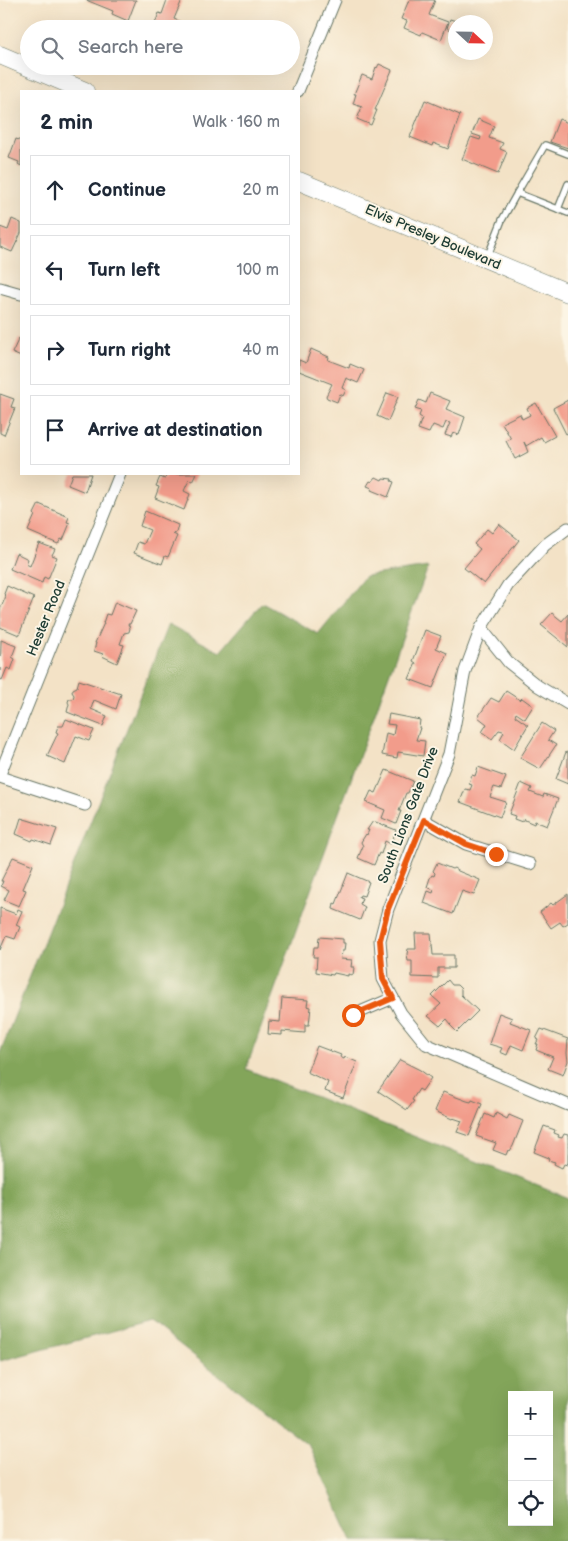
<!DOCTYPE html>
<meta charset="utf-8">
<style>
body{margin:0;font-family:"Balsamiq Sans",sans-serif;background:#f6f6f7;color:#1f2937}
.controls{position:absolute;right:15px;bottom:15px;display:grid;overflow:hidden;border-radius:0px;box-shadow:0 5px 20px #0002}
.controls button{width:45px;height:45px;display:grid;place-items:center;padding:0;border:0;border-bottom:1px solid #e0e1e3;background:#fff;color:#1f2937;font:25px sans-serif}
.compass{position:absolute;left:448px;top:15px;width:45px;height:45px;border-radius:50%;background:#fff;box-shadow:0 5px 20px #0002;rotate:112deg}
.stop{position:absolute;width:15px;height:15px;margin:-11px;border:4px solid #ea580c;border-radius:50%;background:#fff}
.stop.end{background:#ea580c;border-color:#fff;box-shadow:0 1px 5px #0008}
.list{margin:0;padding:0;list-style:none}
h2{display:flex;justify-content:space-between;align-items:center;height:65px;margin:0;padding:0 20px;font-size:21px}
h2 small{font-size:16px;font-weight:400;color:#747a83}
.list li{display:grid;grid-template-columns:32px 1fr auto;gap:15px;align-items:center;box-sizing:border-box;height:70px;margin:0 10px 10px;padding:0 10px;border:1px solid #e0e1e3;border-radius:0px}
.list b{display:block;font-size:19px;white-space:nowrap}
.list em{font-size:16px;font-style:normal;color:#747a83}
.icon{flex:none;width:28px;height:28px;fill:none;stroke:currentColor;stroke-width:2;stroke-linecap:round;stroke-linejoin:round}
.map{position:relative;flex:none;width:568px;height:1541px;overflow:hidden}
.search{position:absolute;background:#fff;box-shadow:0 5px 20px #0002;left:20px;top:20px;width:280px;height:55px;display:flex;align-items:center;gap:12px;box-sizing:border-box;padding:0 18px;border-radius:28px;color:#747a83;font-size:19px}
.panel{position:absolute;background:#fff;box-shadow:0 5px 20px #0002;left:20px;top:90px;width:280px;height:385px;border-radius:0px}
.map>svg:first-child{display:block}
</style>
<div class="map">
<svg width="568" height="1541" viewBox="0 0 568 1541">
<rect width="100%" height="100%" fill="#fcf5e5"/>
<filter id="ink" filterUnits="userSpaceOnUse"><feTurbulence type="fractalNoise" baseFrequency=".02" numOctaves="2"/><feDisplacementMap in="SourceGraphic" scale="10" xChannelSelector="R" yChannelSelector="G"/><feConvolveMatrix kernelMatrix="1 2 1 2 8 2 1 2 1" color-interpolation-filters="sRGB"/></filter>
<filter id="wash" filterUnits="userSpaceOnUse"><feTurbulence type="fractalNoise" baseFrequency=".0096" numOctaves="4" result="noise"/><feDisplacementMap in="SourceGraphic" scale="20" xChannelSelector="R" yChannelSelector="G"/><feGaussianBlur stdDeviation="1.12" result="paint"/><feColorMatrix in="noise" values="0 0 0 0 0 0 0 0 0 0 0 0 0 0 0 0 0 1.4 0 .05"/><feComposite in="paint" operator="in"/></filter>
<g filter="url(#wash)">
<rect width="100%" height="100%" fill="#f3e2c6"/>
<path fill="#83a55a" stroke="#517147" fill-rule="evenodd" d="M428,567L246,1069L568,1198V1541H352L309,1446L150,1321L0,1361V1053L168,624L220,652L262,603L318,634L365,576ZM512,1395H549V1522H512Z"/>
<g id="blocks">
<g fill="#f29c8b">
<path d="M86,0H136L128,21L112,14L113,11Z"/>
<path d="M167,0H182L174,19L198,29H153L159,13L162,14Z"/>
<path d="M409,0H435L429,15L448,22L441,40L422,32L421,35L404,28L407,21L401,19Z"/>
<path d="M450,19L456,21V32L447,28Z"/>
<path d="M379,64L392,70L375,110H377L371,125L357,119L362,107L353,104L356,94H354L362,75L372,79L376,67L377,68Z"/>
<path d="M425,100L460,115L448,149L433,143L432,146L410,137Z"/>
<path d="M478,119L494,126L489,138L503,143L500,149L507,152L498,174L462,159L471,137L480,140L481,137L472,134Z"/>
<path d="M559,119L568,123V148L550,142Z"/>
<path d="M16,139L21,141V166L18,164L19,162L9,158Z"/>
<path d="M12,219L21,223V233L12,252L0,247V227L8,230Z"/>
<path d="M19,338L21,339V357L12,353Z"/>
<path d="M311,349L329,357L328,360L349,368L350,364L364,370L358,383L346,378L342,388L346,390L343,396L340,394L337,402L327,398L326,396L332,384L299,371V360L306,363Z"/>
<path d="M387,393L398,397L388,421L377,416Z"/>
<path d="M430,393L450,401L446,409L465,417L459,435L453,433L451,437L445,435L450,423L446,422L443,429L433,425L429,433L418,429L422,418L419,416L421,411L415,409L419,400L426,403Z"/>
<path d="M0,394L14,399L11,407L15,408L4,435L0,433Z"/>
<path d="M568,400V433L566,434L553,408Z"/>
<path d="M536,403L555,436L544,442L541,437L526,446L524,442L528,452L515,459L506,441L511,439L502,423L520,414L522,419L530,415L527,408Z"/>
<path d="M72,474H91L85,492L68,485Z"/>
<path d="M167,474H197L193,482L189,480L184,491L190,494L184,510L155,498L159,487L156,486L160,477L165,479Z"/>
<path d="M376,477L382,480L383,478L392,479L391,481L394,482L388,497L371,490L372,488L367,486L370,481L372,482Z"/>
<path d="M39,504L69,517L67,522L70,523L63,540L61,539L58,544L28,531L35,515L34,514Z"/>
<path d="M145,511L178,525L176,533L173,534L177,536L168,557L165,556L162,564L134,553L138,542L144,544L150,530L140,526Z"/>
<path d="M499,524L519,540L484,584L464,568L480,549L474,544L487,529L492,533Z"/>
<path d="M39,543L55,549L52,555L57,557L48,579L44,577L42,583L10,569L16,553L28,559L26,564L30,566Z"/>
<path d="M7,586L34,598L19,635L0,627V610L6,596L4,594Z"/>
<path d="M115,602L136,611L130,624H128L130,628L129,632L124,633L120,644L124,645L117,663L102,656L103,654L94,651L96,643H95L104,623H103L106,614L110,615Z"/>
<path d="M552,613L562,621L568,614V647L541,625Z"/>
<path d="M425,630L441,636L436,648L447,653L433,688L409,679L416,663L413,661Z"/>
<path d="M1,640L16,646L12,657L15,659L11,670L7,668L2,680L0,679Z"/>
<path d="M79,680L121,694L116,709L94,700L91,709L107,716L103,726L67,712L69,704L68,702L69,699H73L74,695L72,692L73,689L77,687Z"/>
<path d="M506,691L520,700L522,698L533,706L525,719L516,713L515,716L528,725L514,749L500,739L504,732L503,731L499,730L492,739L482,732L487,724L478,717L491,698L499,702Z"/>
<path d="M389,714L420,720L419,728H420L416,740L425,741L423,756L398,752L397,758L382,755L386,733L393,735L395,725L387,724Z"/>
<path d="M66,719L94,730L89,741L76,736L65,764L47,756L58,733L56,732L58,726H63Z"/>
<path d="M542,723L554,731L548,740L556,745L540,769L520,758Z"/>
<path d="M566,752L568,753V784L556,779Z"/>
<path d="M478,767L506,777L501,789L494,787L490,797L506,802L500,817L460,802L465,789L470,790L472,785L469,784L471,777L472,775L475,776Z"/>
<path d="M386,770L413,781L408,793H406L399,811H401L396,824L382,818L385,810L366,802L371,791L376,793Z"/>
<path d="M521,783L532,788L530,792L543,797L544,794L558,799L547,826L535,821L534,824L525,820L524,818L522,822L514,819L515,816L509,814Z"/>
<path d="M21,818L57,829L51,845L33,839L32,841L16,834Z"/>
<path d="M373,821L396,830L391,844L385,841L381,854L379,853L374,865L358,858L363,846L361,842L366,834L367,835L369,830H367Z"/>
<path d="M13,857L33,865L23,889L26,890L19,906L4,900L9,890L1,886L3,881H1Z"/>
<path d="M437,863L452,869L454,868L458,871L480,880L474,895L462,891L453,914L424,903L428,891L433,893L434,890L427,887L430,878L432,875L434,876L435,873L433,871Z"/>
<path d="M348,873L369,882L364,896L360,895L359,897L362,898L360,904L365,907L360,920L333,909L334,903L336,904Z"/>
<path d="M568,894V923L563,926L560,922L551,928L540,912L551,903L553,905Z"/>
<path d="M0,908L16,914L18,909L22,911L16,925L20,927L15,939L6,936L0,950Z"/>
<path d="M415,933H431L433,955H454V968H438V978L412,977V961H408L407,954L408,949H416Z"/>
<path d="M319,937L343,939V943H345L344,951H342L341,959L352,960L351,967H354L353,975L348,974V976L334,973L333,975L316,972L317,957H313L314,947H318Z"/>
<path d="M448,980L452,985H457L461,989V995L478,1011L457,1032L450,1025L451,1024L447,1019L440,1026L428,1016L441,1004L432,996Z"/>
<path d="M282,998L308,1000L307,1006L311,1007L309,1025H305V1033L282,1031V1035L268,1034L269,1021L280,1022Z"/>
<path d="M499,1013L512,1018L510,1022L531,1030L523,1050L511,1045L507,1055L500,1052L502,1048L489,1044Z"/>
<path d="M541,1029L568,1039L567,1053L568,1061L563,1075L548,1069L553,1057L536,1050L538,1044H536L538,1040L536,1039Z"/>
<path d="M317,1046L341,1055L340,1057L344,1059L345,1057L357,1062L343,1098L325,1091L328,1082L307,1072Z"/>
<path d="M400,1060L420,1070L431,1078L422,1091L419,1089L412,1100L414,1101L407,1110L378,1091Z"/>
<path d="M443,1092L467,1101L471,1102L472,1100L482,1104L469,1136L457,1132L462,1121L453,1118L452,1119L435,1111Z"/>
<path d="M496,1113L507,1119L509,1115L523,1121L513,1146L510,1151L508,1150L506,1155L493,1150L496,1143L476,1136L485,1114L494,1118Z"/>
<path d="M544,1126L555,1130L554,1133L559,1135L558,1137L562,1138L564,1134L568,1135V1162L567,1165L564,1164L562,1168L554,1164L555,1162L548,1160L549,1158L534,1152Z"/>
</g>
</g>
</g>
<g filter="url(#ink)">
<use href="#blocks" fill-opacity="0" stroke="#697767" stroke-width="1"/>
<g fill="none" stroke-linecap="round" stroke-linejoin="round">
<defs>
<g id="lane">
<path d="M517,193L545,145L568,154"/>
<path d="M558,209L568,184"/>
<path d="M487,258L502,220L517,193L568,213"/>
</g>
<g id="street">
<path d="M298,91L335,0"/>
<path d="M0,288L21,294"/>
<path d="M568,528L545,545L508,585L481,628L465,671L449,754L388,909L380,940L383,979L401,1013L426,1044L568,1105"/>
<path d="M481,628L509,663L538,686L568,704"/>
<path d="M0,774L120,474"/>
<path d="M0,777L85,805"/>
<path d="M424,820L466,844L530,864"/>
<path d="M353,1015L393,998"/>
</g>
<g id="primary">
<path d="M0,55L85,91"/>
<path d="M299,181L568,293"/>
</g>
</defs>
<use href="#lane" stroke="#697767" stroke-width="8"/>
<use href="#street" stroke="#697767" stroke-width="13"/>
<use href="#primary" stroke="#697767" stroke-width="19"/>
<use href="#lane" stroke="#fff" stroke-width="5.5"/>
<use href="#street" stroke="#fff" stroke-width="11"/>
<use href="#primary" stroke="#fff" stroke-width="18"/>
</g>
</g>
<g fill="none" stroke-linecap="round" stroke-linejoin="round" filter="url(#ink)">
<path stroke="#ea580c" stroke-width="6" d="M353,1015L393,998L383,979L380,940L388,909L424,820L466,844L496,854"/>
</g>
<g text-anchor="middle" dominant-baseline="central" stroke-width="4" stroke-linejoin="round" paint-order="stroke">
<g font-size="14" fill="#1f3d34" stroke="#fcf5e5">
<text transform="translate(433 237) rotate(23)">Elvis Presley Boulevard</text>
<text transform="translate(46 618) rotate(-68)">Hester Road</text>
<text transform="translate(408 815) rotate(-69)">South Lions Gate Drive</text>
</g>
</g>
</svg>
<div class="controls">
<button>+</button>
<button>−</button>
<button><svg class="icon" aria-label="locate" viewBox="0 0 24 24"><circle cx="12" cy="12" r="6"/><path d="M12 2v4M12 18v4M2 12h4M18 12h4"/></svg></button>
</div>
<svg class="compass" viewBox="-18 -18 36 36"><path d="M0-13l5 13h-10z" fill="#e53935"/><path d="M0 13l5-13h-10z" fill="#747a83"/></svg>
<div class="stop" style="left:353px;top:1015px"></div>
<div class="stop end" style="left:496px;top:854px"></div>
<div class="search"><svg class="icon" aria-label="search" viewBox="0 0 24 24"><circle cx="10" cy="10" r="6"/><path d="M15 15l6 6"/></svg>Search here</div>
<section class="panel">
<h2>2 min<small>Walk · 160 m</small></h2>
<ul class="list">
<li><svg class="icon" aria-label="ahead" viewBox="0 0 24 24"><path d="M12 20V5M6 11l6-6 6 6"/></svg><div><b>Continue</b></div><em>20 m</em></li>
<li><svg class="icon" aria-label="left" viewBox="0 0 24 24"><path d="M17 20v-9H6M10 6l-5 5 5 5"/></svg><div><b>Turn left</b></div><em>100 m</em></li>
<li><svg class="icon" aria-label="right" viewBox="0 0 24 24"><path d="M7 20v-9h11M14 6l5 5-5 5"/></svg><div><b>Turn right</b></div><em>40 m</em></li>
<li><svg class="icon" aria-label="arrive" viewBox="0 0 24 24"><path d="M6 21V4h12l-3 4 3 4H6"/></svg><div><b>Arrive at destination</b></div></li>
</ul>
</section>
</div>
